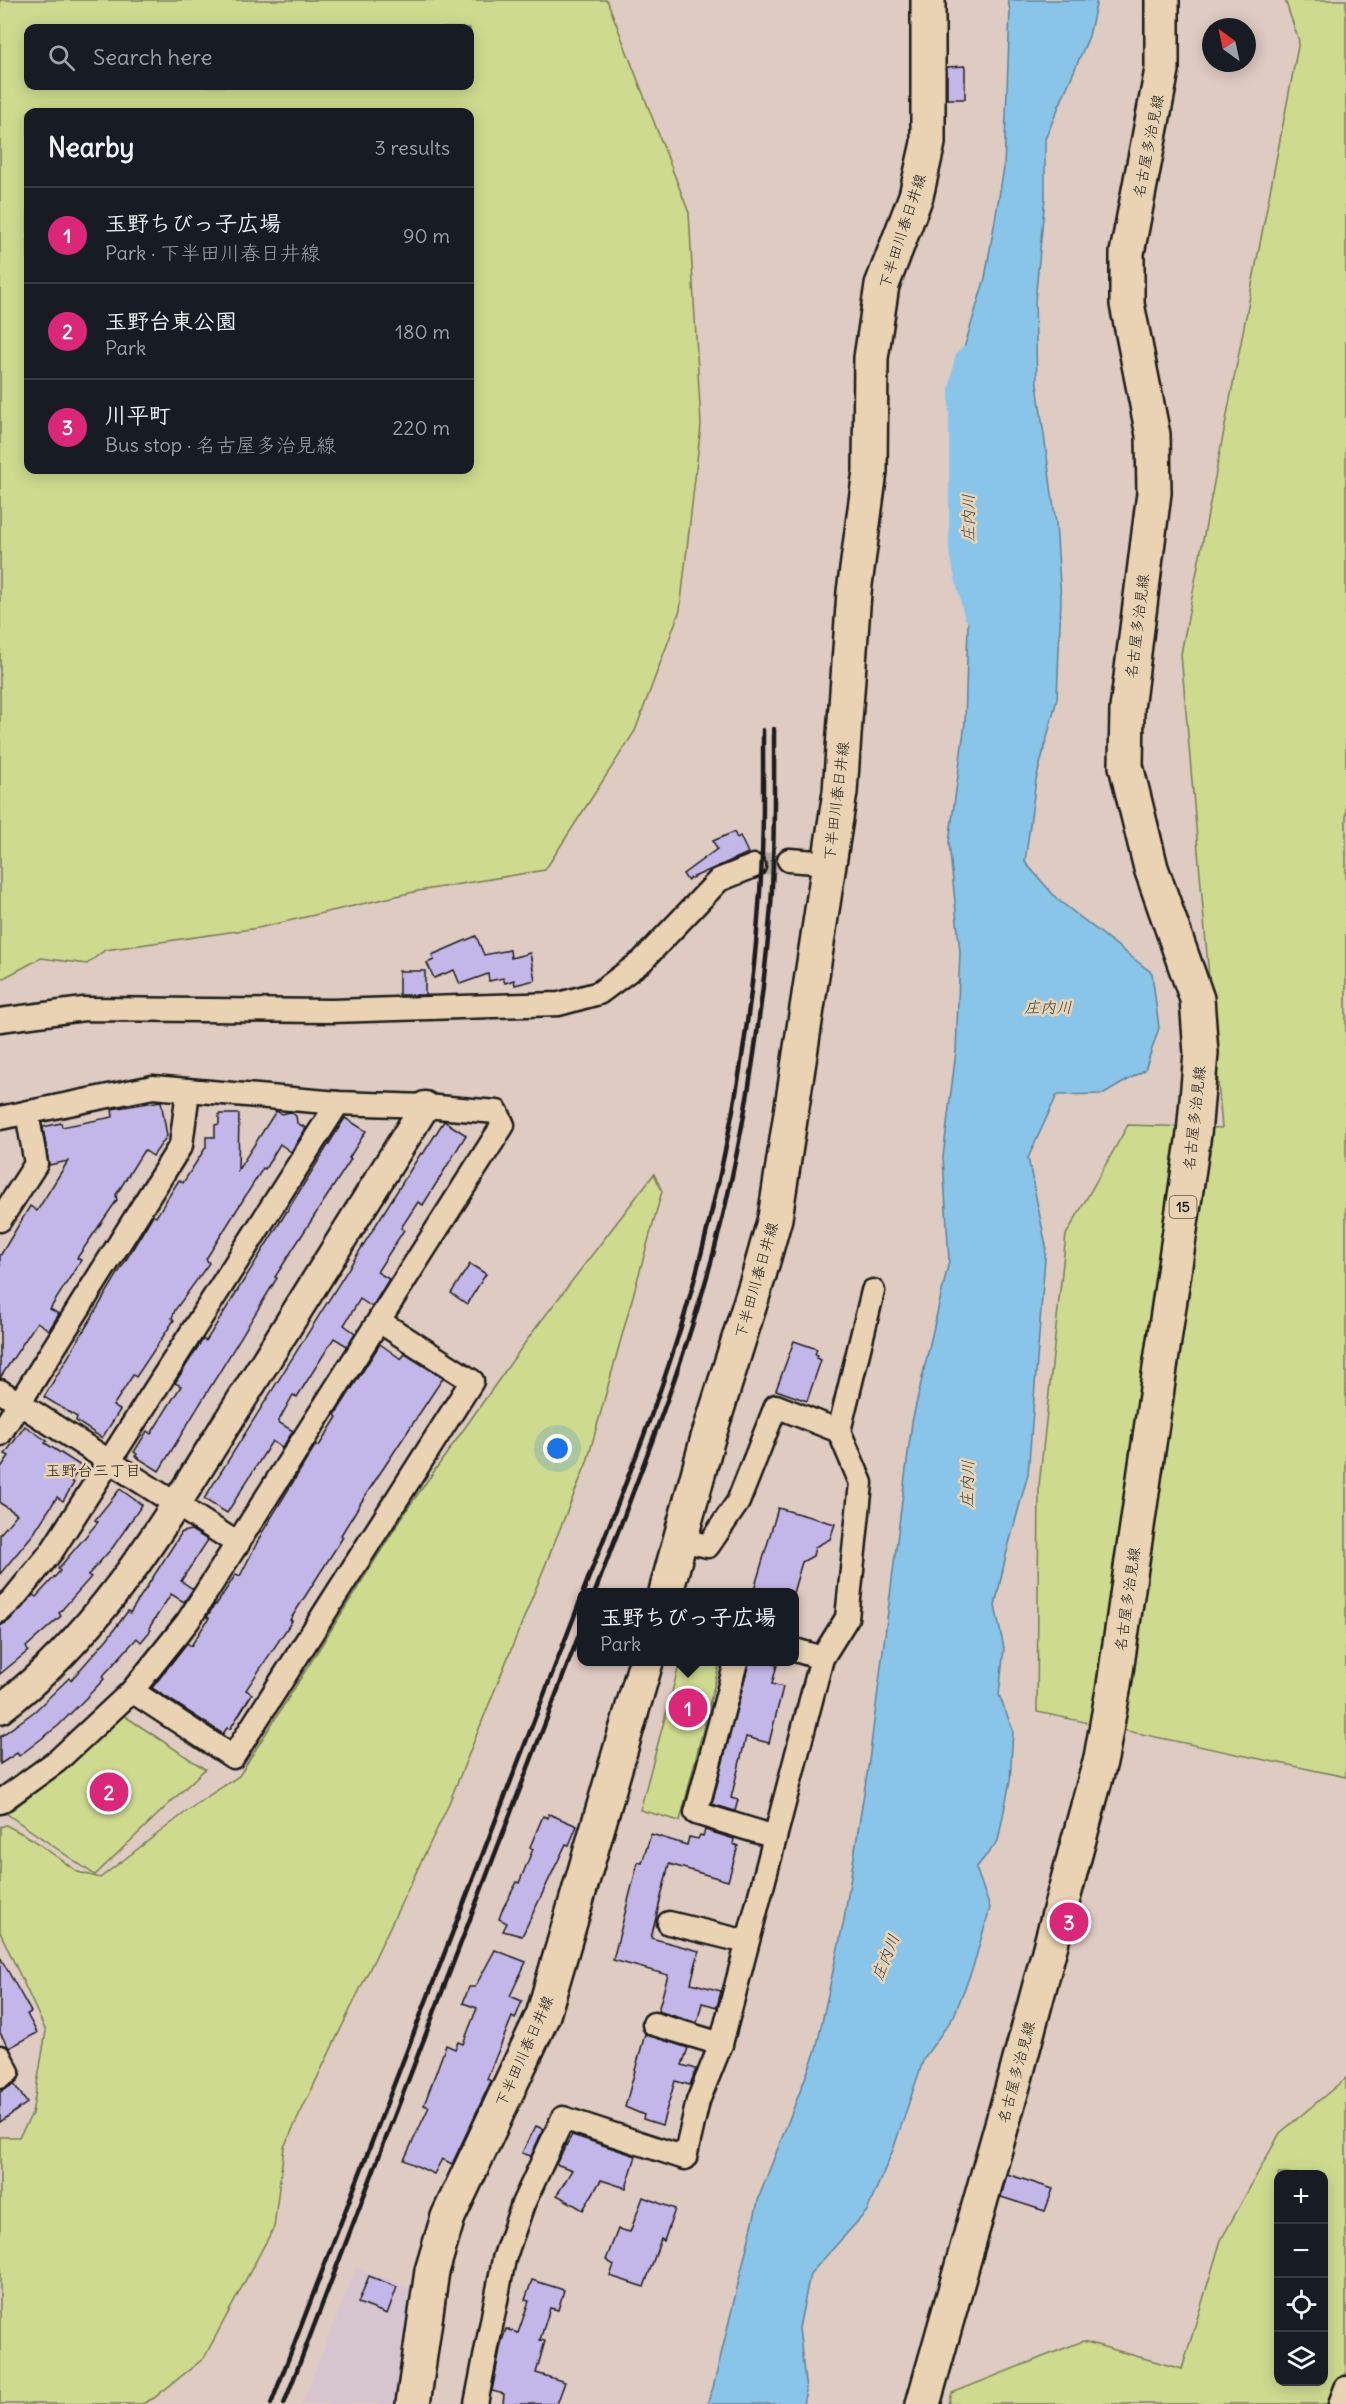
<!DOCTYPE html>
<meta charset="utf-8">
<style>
body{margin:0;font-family:Delius,"Klee One",sans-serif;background:#20242c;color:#f1f3f6}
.controls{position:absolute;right:18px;bottom:18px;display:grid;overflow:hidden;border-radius:12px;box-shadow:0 3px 15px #0003}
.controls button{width:54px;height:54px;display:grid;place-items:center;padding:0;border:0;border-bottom:2px solid #363941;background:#171b24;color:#f1f3f6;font:30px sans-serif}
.compass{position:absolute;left:1202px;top:18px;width:54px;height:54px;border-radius:50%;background:#171b24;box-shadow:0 3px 15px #0003;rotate:327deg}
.you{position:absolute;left:558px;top:1449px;width:21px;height:21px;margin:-15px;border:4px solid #fff;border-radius:50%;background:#1a73e8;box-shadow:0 0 0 9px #1a73e833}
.badge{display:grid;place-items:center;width:39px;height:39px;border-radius:50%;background:#db2777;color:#fff;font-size:20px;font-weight:700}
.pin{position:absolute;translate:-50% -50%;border:3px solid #fff;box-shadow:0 2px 6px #0006}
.popup{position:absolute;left:577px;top:1588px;width:222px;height:78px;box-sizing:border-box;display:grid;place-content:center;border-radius:12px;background:#171b24;filter:drop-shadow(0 2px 4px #0005);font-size:20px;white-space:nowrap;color:#9ea1a6}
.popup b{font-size:22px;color:#f1f3f6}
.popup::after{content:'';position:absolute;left:50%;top:100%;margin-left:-12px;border:12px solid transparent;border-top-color:#171b24}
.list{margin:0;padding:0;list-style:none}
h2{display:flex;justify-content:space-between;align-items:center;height:78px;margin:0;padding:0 24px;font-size:26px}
h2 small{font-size:20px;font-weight:400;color:#9ea1a6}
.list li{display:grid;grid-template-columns:39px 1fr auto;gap:18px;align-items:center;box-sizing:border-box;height:96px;padding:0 24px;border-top:2px solid #363941}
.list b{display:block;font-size:22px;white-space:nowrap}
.list p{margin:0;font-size:20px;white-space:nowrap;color:#9ea1a6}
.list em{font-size:20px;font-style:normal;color:#9ea1a6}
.icon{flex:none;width:33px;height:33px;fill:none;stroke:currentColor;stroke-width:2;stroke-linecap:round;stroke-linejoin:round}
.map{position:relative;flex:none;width:1346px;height:2404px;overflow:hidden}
.search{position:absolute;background:#171b24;box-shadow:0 3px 15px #0003;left:24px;top:24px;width:450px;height:66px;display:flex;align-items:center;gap:15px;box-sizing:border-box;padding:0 21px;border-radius:12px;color:#9ea1a6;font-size:22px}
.panel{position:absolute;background:#171b24;box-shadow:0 3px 15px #0003;left:24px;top:108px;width:450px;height:366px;border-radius:12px}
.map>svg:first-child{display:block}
</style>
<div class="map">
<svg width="1346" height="2404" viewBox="0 0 1346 2404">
<rect width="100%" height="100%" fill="#decbc2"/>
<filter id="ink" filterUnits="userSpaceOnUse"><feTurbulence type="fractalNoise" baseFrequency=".0167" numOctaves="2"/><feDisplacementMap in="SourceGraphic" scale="12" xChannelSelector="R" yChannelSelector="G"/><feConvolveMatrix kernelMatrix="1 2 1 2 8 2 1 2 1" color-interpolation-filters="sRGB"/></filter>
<g filter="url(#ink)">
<path fill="#d6c5ce" d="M356,2268L418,2291L402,2404H302Z"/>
<g fill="#cedb8e" stroke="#757c55" stroke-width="1.5" fill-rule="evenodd">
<path d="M0,0H607L689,213L701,425L680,610L635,731L545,870L418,891L258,928L105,950L87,964L41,958L0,980ZM470,28V86H28V28ZM28,112H470V470H28Z"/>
<path d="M1285,0H1346V1777L1037,1712L1039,1486L1066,1235L1128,1125L1222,1128L1181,654L1299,41Z"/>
<path d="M654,1174L662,1191L587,1462L447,1808L284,2147L274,2227L204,2358L154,2398L142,2404H0V2137H19L32,2114L46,2031L0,1932V1827L6,1825L32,1839L78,1872L100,1878L199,1802L239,1776L408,1508L532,1333Z"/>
<path d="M680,1662H720L680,1821L640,1810Z"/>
<path d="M123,1715L205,1769L95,1875L7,1814L72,1764Z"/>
<path d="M1346,2078V2404H949L952,2393L1083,2341L1182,2369L1221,2240L1280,2133ZM1278,2174H1324V2382H1278Z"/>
</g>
<path fill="#88c5e8" stroke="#5d8196" stroke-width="1.5" d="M1008,0H1097L1089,36L1045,139V197L1035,302L1037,384L1056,523L1061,600L1057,699L1036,780L1025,862L1057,899L1152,973L1159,1028L1145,1070L1104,1094L1057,1095L1028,1158L1046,1246L1028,1474L1006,1555L995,1606L1004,1648L999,1695L1013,1730L1010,1781L998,1841L976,1868L990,1908L973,1967L954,2016L924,2058L893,2150L867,2211L810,2274L799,2328L806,2391L803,2404H707L713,2388L759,2197L816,2050L844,1920L869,1761L912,1422L949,1261L943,1157L956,1051L960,952L949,842L965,723L973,461L962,355L985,278L1004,168L1010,11Z"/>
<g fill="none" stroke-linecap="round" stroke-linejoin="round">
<path stroke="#88c5e8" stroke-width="38" d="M973,363L968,391V550L982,610"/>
</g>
<g fill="#c3b7e9" stroke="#1c1c1c" stroke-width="1.5">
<path d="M965,66V99H947V67Z"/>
<path d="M734,832L737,838L740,836L748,853L687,880L683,874L717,849L713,841Z"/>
<path d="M476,936L484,955L510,950L511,958L530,953L535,980L515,985L514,980L505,983L503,978L489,981L488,974L460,984L454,970L434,978L427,963L434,960L432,955Z"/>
<rect x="399" y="971" width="26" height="24"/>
<path d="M161,1101L167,1136L153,1156L144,1150L116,1195L117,1200L77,1258L81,1260L50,1309L59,1314L49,1330L37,1322L0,1378V1256L30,1206L37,1211L68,1161L49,1165L43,1127L61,1123L62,1127L113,1117L112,1109Z"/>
<path d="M276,1111L282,1114L290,1112L296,1116L297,1123L306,1128L291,1152L280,1144L265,1169L263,1168L206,1259L209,1263L175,1310L172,1318L174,1320L136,1377L133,1375L113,1406L120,1410L102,1438L76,1421L77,1417L44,1397L153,1215L156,1217L179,1180L183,1183L206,1147V1137H215V1125L219,1124V1114H239L238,1170Z"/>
<path d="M345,1118L366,1131L349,1158L351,1159L275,1277L277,1278L159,1471L135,1456L137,1454L134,1452L147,1431L151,1434L181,1386L175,1383L203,1339L206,1341Z"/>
<path d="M444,1121L466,1135L423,1205L418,1202L401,1228L404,1230L377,1272L389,1279L372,1307L360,1299L344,1325L355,1333L347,1346L334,1338L297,1397L293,1395L278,1422L293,1431L282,1448L272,1441L227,1513L204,1499L421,1153L423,1154Z"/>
<path d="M470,1264L486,1274L467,1304L451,1293Z"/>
<path d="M794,1341L817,1349L815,1354L818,1355L817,1358L821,1360L807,1401L776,1390Z"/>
<path d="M380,1344L401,1359L405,1354L443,1378L365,1496L341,1535L343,1537L290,1620L292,1621L246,1690L252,1694L230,1729L227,1728L223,1734L152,1688L187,1643L191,1646L209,1618L207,1617L215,1604L216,1605L236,1574L240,1576L263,1531L315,1446H319L337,1417L335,1415Z"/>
<path d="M25,1426L47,1441L45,1443L81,1466L71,1481L74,1483L63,1501L57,1497L34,1533L0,1574V1534L17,1514L0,1503V1469L9,1456L5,1454Z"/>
<path d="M120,1489L142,1505L113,1547L88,1575L91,1577L59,1613L61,1616L26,1647L28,1651L0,1674V1626L9,1621L33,1595L36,1597L60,1571L58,1569L98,1522L95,1520Z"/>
<path d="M778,1508L835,1524L830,1539L815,1547L813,1556L802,1562L793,1593H753Z"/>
<path d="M191,1530L208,1540L181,1581L193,1589L184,1602L171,1594L149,1628L151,1630L141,1642L137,1638L102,1677L104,1679L88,1696L58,1726L19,1756L17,1753L0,1764V1737L35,1711L69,1678L71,1680L107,1639L128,1611L130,1613L182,1532Z"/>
<path d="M749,1662H765L777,1665L772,1684L783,1687L769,1743L746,1737L731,1798L738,1800L735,1811L712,1804Z"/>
<path d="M549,1814L577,1826L569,1845L566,1844L522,1936L503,1931L507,1923L499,1919L503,1908L517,1882L519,1883L533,1849L530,1847L543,1816L548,1818Z"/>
<path d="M705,1830L734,1839L733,1844L738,1846L728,1881L669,1864L651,1938L699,1951L691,1983L721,1991L717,2007L702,2003L697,2023L658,2011L668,1975L613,1960L638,1862L642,1863L651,1834L687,1845L689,1837L698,1839L700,1835L703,1836Z"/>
<path d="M495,1950L526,1962L510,1996L522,2001L515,2019L512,2017L487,2079L491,2081L452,2164L442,2159L434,2174L404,2160L429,2107L424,2105L446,2045L455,2049L458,2042L463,2044L477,2008L463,2003L469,1987H475Z"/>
<path d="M0,1957L31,2012L27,2014L37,2033L9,2048L0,2033Z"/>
<path d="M645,2034L688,2048L682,2065L696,2069L690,2085L675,2081L662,2125L643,2119L644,2115L625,2107Z"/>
<path d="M14,2084L27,2103L0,2122V2092Z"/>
<path d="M536,2126L543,2129L531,2156L522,2153Z"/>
<path d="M572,2135L636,2156L626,2188L601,2180L583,2210L557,2195L572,2170L556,2164Z"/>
<path d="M1007,2174L1053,2189L1045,2211L1001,2197Z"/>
<path d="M643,2197L675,2209L664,2241L661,2239L644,2287L610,2276L614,2265L606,2260L618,2229L630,2232Z"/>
<path d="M369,2276L397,2287L387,2314L358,2303Z"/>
<path d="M532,2280L564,2290L558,2310L550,2308L540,2340L545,2341L536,2373L565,2382L557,2404H503L504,2394L492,2391L501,2344L506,2329L518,2333L529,2301L525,2300Z"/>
</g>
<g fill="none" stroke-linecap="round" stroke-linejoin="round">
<path stroke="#b7a8a1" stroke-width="22" stroke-dasharray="22 11" stroke-linecap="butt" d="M754,866L789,860"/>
<defs>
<g id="minor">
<path d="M789,860L829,863"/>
<path d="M0,1020L84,1009L332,1011L559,1004L599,993L642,961L719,880L754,866"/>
<path d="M0,1118L153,1087L338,1103L425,1106L497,1112L503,1125L188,1621L132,1691L57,1761L0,1802"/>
<path d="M0,1220L36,1164L27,1112"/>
<path d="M0,1391L238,1544"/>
<path d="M0,1434L181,1145L188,1091"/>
<path d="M681,1540L708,1546L738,1502L776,1406L839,1431"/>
<path d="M0,1611L13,1599L52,1551L338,1103"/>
<path d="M795,1650L822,1658"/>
<path d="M736,1662L696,1813L775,1837"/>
<path d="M132,1691L233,1757L472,1381L379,1321"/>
<path d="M669,1923L747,1942"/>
<path d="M654,2024L721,2044"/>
<path d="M0,2057L8,2072L0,2077"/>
<path d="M476,2404L504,2259L523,2204L563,2118L685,2158L698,2101L721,2044L822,1658L847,1618L861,1483L839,1431L873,1291"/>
<path d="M1340,2404L1346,2388"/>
</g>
<path id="tertiary" d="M0,1709C104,1631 169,1515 237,1407C300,1307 362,1206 425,1106"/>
<g id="secondary">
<path d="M666,1592L707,1441L759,1275L775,1218L840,792L854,592L870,471L871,358L882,285L916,196L928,143V0"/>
<path d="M413,2404L432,2271L448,2217L543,2015L646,1662"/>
</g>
<path id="primary" d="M923,2404L1016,2075L1068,1880L1101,1758L1114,1685L1194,1134L1201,1053L1197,999L1151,868L1126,766L1127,709L1154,493L1153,435L1127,304V253L1162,70V0"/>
</defs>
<use href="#minor" stroke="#1c1c1c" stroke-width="27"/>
<use href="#tertiary" stroke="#1c1c1c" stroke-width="33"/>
<use href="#secondary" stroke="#1c1c1c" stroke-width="38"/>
<use href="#primary" stroke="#1c1c1c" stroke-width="38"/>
<use href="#minor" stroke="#e9d3b2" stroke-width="22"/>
<use href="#tertiary" stroke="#e9d3b2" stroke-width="28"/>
<use href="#secondary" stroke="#e9d3b2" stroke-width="33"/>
<use href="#primary" stroke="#e9d3b2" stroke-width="33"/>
<g stroke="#1c1c1c" stroke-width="4.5">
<path d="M583,1592C620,1497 660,1401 688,1303C724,1174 750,1040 759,906C764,848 763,789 763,730"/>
<path d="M595,1592C640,1473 689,1353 720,1228C746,1123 762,1014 771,906C775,847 774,788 774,729"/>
<path d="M271,2404L582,1596"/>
<path d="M284,2404L582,1627"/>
</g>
</g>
</g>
<g text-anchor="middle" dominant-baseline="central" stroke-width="5" stroke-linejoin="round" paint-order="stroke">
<rect fill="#e9d3b2" stroke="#5a5349" stroke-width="1.5" x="1169.5" y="1196" width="27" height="22" rx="4.5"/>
<g font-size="14" font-weight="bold" fill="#1c1c1c">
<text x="1183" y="1207">15</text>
</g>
<g font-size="15" fill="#1c1c1c" stroke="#e9d3b2">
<text transform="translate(1148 146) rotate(-79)">名古屋多治見線</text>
<text transform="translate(902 231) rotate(-72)">下半田川春日井線</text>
<text transform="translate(1137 626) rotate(-83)">名古屋多治見線</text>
<text transform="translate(836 801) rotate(-83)">下半田川春日井線</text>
<text transform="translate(1194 1118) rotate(-84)">名古屋多治見線</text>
<text transform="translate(756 1280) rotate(-74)">下半田川春日井線</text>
<text transform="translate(1127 1599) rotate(-82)">名古屋多治見線</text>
<text transform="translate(524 2051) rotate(-66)">下半田川春日井線</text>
<text transform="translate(1016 2072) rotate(-75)">名古屋多治見線</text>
</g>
<g font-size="16" font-style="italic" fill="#37464f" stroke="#e9d3b2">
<text transform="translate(968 518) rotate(-90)">庄内川</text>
<text x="1048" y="1007">庄内川</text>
<text transform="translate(967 1484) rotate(-89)">庄内川</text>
<text transform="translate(885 1957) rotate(-68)">庄内川</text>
</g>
<g font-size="16" fill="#1c1c1c" stroke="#e9d3b2">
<text x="93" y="1470">玉野台三丁目</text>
</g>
</g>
</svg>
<div class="controls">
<button>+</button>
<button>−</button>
<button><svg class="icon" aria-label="locate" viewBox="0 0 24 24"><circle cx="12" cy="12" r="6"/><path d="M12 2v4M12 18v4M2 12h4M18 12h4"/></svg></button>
<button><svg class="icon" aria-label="layers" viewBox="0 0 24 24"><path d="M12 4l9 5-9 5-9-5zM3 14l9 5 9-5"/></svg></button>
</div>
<svg class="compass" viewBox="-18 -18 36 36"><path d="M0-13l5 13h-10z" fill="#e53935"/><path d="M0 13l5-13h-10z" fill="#9ea1a6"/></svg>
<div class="you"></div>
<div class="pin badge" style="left:688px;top:1708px">1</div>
<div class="popup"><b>玉野ちびっ子広場</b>Park</div>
<div class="pin badge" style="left:109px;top:1792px">2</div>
<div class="pin badge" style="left:1069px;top:1922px">3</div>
<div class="search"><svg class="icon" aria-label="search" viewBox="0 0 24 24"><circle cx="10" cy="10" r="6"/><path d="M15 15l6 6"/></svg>Search here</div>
<section class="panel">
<h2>Nearby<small>3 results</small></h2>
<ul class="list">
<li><span class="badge">1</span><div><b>玉野ちびっ子広場</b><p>Park · 下半田川春日井線</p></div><em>90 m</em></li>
<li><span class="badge">2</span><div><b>玉野台東公園</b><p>Park</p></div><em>180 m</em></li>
<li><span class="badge">3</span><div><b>川平町</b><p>Bus stop · 名古屋多治見線</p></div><em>220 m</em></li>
</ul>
</section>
</div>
